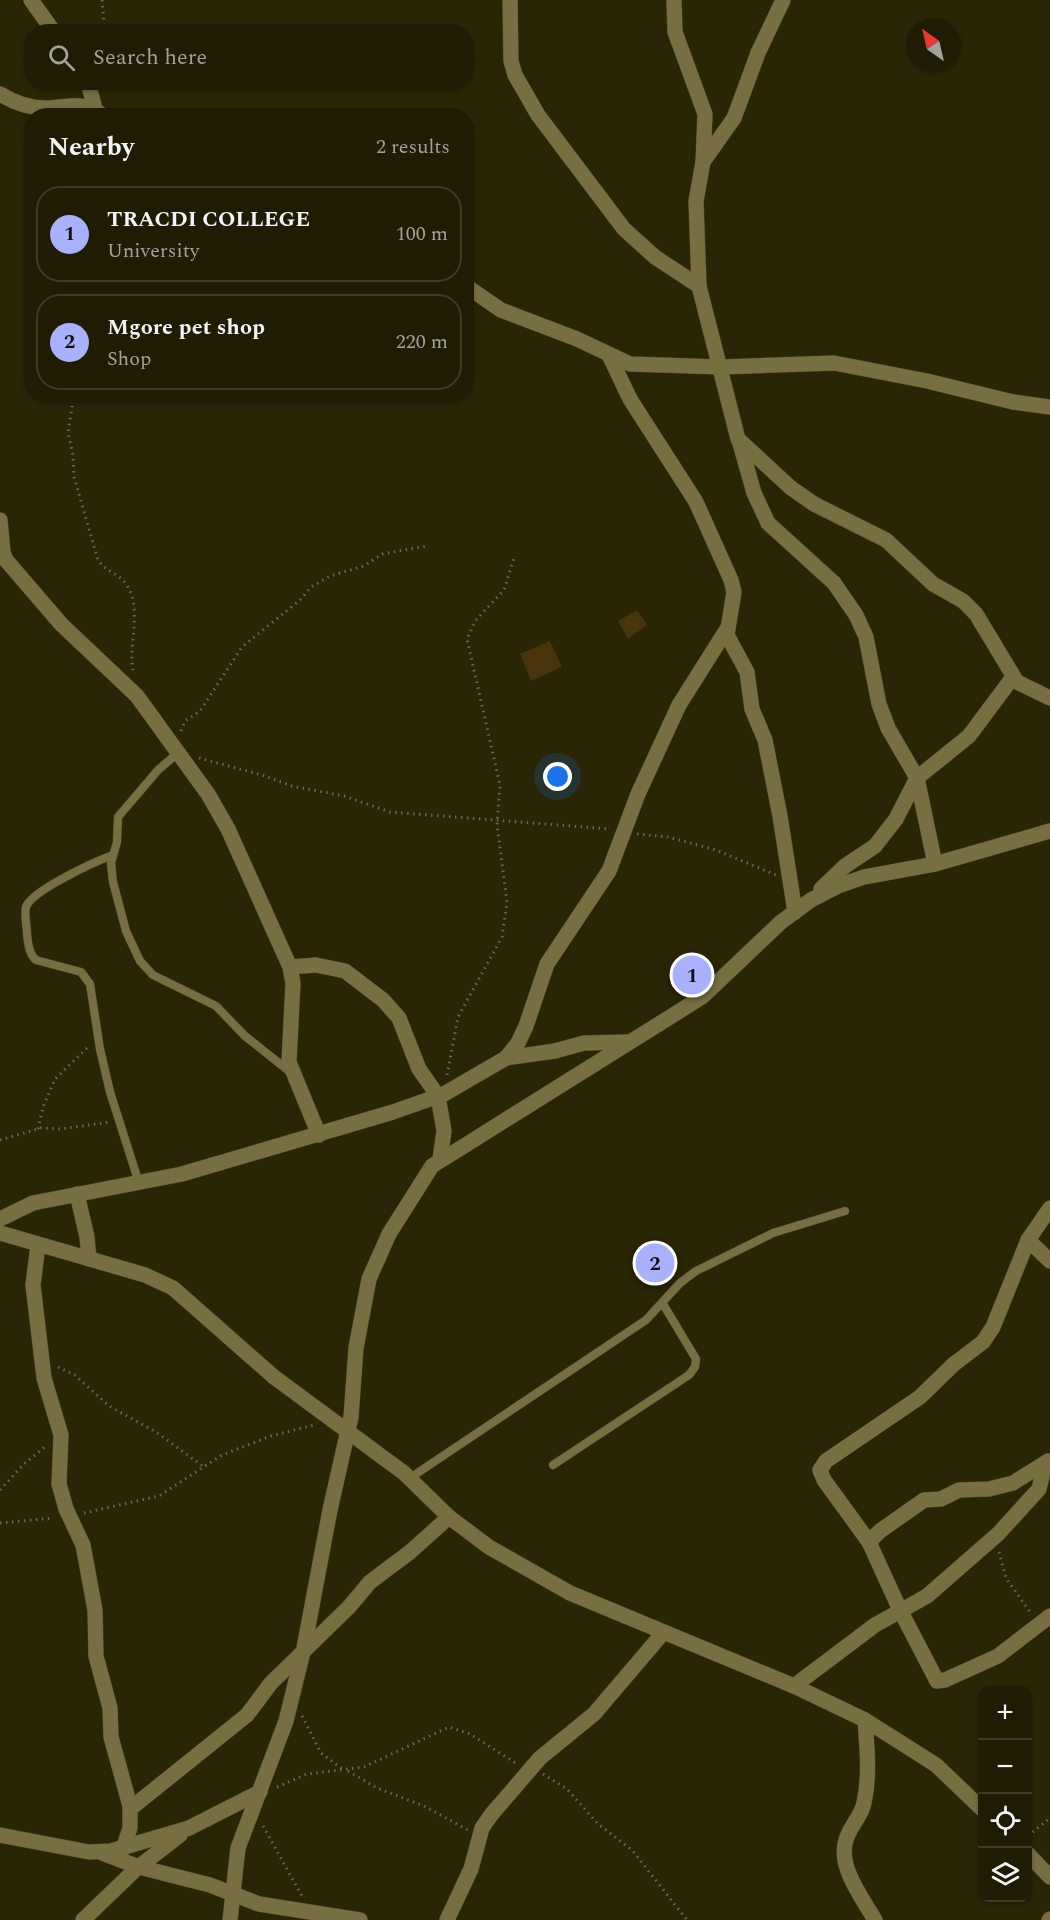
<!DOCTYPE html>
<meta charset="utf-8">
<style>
body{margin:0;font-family:Spectral,serif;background:#2d2912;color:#f1f3f6}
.controls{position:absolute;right:18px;bottom:18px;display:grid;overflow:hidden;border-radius:12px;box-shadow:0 2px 4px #0004}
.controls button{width:54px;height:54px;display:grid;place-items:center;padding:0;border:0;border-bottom:2px solid #3d3a25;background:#201c03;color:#f1f3f6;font:30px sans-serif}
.compass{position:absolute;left:906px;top:18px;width:54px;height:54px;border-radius:50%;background:#201c03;box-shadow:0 2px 4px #0004;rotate:326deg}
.you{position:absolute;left:558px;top:777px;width:21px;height:21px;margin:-15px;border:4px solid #fff;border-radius:50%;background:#1a73e8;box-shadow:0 0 0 9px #1a73e833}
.badge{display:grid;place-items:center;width:39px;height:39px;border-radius:50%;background:#a9b0fc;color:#111;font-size:20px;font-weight:700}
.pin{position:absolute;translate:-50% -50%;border:3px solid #fff;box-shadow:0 2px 6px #0006}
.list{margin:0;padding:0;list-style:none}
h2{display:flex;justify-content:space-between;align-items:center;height:78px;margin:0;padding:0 24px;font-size:26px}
h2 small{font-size:20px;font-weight:400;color:#a2a19a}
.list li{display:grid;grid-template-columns:39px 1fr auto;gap:18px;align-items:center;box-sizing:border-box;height:96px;margin:0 12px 12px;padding:0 12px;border:2px solid #3d3a25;border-radius:24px}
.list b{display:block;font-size:22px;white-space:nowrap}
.list p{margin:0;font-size:20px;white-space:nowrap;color:#a2a19a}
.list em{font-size:20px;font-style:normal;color:#a2a19a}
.icon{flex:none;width:33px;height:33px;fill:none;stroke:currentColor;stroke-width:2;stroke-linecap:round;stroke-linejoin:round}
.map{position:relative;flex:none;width:1050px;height:1920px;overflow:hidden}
.search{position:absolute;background:#201c03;box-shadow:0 2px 4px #0004;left:24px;top:24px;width:450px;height:66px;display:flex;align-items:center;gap:15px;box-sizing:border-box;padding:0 21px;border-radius:24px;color:#a2a19a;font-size:22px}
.panel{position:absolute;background:#201c03;box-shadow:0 2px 4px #0004;left:24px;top:108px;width:450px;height:294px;border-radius:24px}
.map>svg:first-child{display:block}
</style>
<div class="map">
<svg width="1050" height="1920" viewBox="0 0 1050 1920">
<rect width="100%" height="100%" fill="#2a2504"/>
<g fill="#49340c">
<path d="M637,610L647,625L628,639L618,621Z"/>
<path d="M550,641L562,667L531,681L520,654Z"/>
</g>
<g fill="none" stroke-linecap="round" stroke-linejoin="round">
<defs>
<g id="service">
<path d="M179,752L158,770L118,817L117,842L111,863L113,882L126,931L140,961L153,975L216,1006L245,1036L289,1071"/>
<path d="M113,855C96,861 31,891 26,907C24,914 27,927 27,934C28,943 29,954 36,960L81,972L90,984L100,1049L110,1092L139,1183"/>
<path d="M553,1465L689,1375L695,1367L696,1359L663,1304"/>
<path d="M410,1478L646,1320L680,1283L696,1271L773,1233L845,1211"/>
</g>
<g id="minor">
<path d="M31,0L54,32"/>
<path d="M510,0L511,61L515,75L538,115L624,229L655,257L699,286"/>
<path d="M674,0L675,32L705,114L703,162L696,201L699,286L738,439L791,488L814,504L886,540L933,584L963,601L976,614L1017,682L1050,698"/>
<path d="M88,82L95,109"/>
<path d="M0,94C13,102 29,108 45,108C67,108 84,99 103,116"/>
<path d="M703,162L734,118L758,53L783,0"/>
<path d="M466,286L501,310L577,339L630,364L721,367L834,363L927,381L1013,402L1050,407"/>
<path d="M609,355L630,399L696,502L731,580L734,592L727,635L747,672L752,709L765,740L780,816L795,912"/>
<path d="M739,440L754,493L768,523L834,583L856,615L866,637L879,704L888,728L917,778L935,864"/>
<path d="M0,520L3,552L6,560L61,624L137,696L208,794L228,829L290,967L293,983L289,1062L319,1135"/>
<path d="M821,889L845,866L875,846L896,819L917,778L969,736L1013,677"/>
<path d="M290,967L316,965L345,971L383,1000L399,1018L419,1069L438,1096L444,1131L440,1159"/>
<path d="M506,1058L555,1051L584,1043L627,1042"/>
<path d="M77,1194L87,1237L89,1259"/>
<path d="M1050,1208L1028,1240L993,1327L983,1342L954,1364L920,1397L826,1461L820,1470L824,1480L869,1542L900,1610L937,1681L945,1680L998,1656L1050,1616"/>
<path d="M0,1219L33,1203L182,1174L393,1112L444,1094L506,1058L518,1043L526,1026L547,964L609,871L638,794L679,705L727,629"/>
<path d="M0,1233L145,1275L173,1288L274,1377L404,1473L449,1517L489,1547L570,1593L794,1686L865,1720L936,1765L982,1809"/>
<path d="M1028,1240L1050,1261"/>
<path d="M38,1245L33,1285L44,1378L61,1435L59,1484L66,1509L83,1545L95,1610L96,1656L110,1708L111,1737L130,1806V1828L123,1849"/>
<path d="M869,1542L880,1531L924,1500L941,1499L959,1490L989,1489L1013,1483L1048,1461"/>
<path d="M794,1686L875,1625L927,1596L998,1534L1039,1489L1045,1464"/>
<path d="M865,1720C867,1747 870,1776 864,1803C861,1817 850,1826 846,1840C837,1866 863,1899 875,1920"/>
<path d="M130,1809L247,1715L271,1683L349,1607L370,1582L410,1552L449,1517"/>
<path d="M0,1835L89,1852L111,1851L189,1828L260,1792"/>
<path d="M102,1853L139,1867L210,1885L259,1904L360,1920"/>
<path d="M1028,1854L1050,1877"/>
<path d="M83,1920L136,1869L180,1835"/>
<path d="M230,1920L238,1848L286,1721L304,1648L330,1510L351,1417L356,1348L369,1279L389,1234L432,1166L702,997L781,922L811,900L838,886L864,877L935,864L1050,831"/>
<path d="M447,1920L471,1869L482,1828L491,1815L540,1758L594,1714L663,1633"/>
<path d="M1049,1920L1050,1919"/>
</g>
</defs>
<use href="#service" stroke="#474223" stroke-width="9"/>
<use href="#minor" stroke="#474223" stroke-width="16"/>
<g stroke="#6e694c" stroke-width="3" stroke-dasharray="1.5 4.5" stroke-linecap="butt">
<path d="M102,0L105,32"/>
<path d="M74,394L68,433L73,455L74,477L98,560C105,571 118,573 126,584C143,608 128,644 133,671"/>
<path d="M181,731L185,721L200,711L242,647L300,600L311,587L330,576L364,566L382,554L427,546"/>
<path d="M199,758L262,775L292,786L344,796L390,812L610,829"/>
<path d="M637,834L668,837L716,850L776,875"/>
<path d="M447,1075L458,1017L502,937L507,902L497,825L500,785L467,639L475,621L504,590L514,558"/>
<path d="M38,1129L43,1107L55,1079L89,1046"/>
<path d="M0,1140L41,1128L60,1129L110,1122"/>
<path d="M58,1367L75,1375L109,1406L156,1432L204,1467"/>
<path d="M0,1490L24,1464L46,1446"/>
<path d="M84,1513L159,1496L222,1455L271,1436L314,1425"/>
<path d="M0,1523L54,1518"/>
<path d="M999,1552L1006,1578L1030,1612"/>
<path d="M302,1716L321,1753L342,1769"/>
<path d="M348,1771L377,1788L424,1806L468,1830"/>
<path d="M543,1774L567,1789L598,1824L632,1850L687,1920"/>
<path d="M277,1787L307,1774L364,1767L449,1727L470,1734L517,1764"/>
<path d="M263,1826L302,1896"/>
<path d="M1028,1836L1050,1818"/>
</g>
<use href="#service" stroke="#776f42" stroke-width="8"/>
<use href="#minor" stroke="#776f42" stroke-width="15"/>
</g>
</svg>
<div class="controls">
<button>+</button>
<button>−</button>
<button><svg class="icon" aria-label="locate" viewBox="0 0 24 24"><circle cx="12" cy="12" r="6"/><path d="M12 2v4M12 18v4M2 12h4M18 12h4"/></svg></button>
<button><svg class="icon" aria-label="layers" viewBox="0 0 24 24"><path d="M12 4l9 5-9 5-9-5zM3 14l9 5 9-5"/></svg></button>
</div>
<svg class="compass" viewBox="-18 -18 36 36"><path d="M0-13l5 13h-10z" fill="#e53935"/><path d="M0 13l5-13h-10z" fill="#a2a19a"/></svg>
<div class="you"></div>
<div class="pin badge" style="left:692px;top:975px">1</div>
<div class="pin badge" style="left:655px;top:1263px">2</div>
<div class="search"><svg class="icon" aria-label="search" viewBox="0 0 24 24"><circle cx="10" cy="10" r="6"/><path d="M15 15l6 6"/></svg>Search here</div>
<section class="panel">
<h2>Nearby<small>2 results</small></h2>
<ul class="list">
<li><span class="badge">1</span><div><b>TRACDI COLLEGE</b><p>University</p></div><em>100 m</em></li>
<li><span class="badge">2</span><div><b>Mgore pet shop</b><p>Shop</p></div><em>220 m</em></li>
</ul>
</section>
</div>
